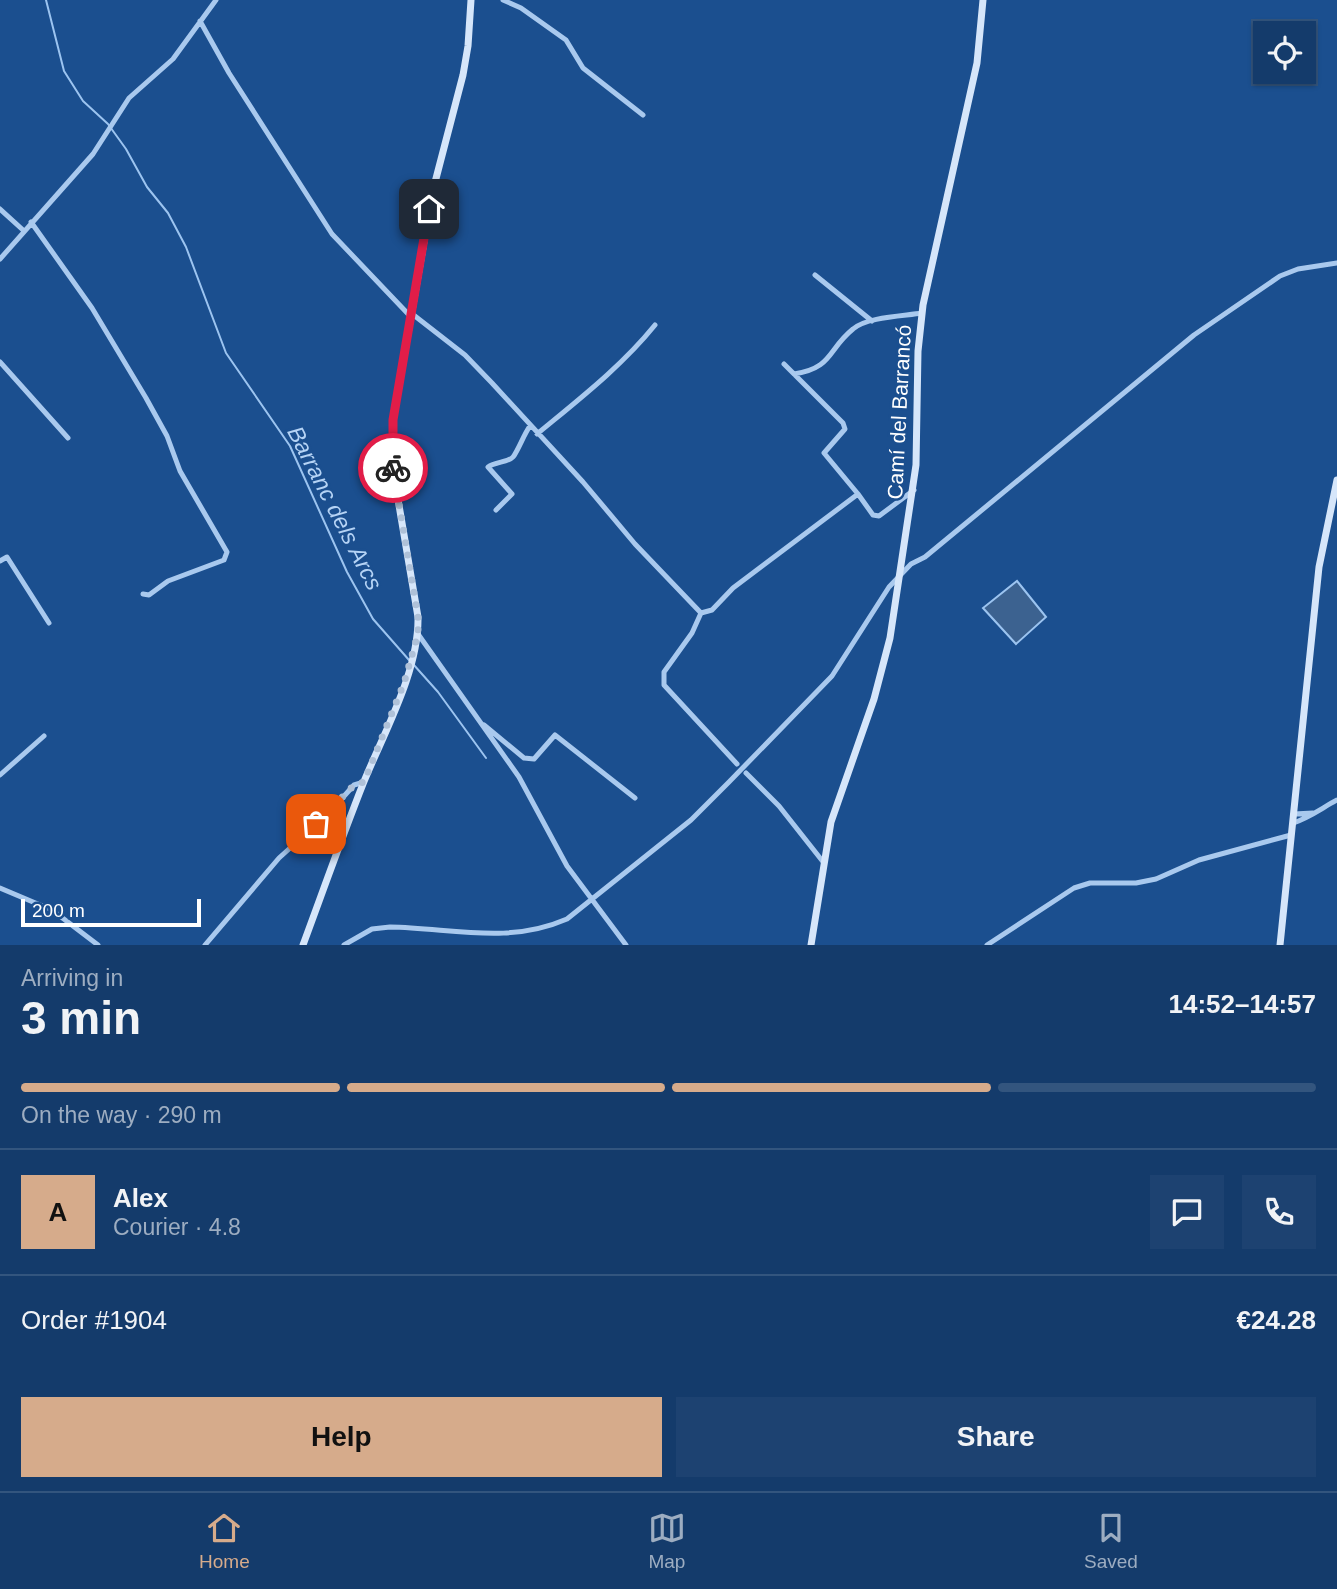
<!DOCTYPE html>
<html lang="en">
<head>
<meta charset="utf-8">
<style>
	body { margin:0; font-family:Arial,sans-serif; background:#1d4271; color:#f1f3f6; height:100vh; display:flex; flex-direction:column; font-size:26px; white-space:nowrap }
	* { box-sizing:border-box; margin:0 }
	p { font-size:23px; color:#9dadc1 }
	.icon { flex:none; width:38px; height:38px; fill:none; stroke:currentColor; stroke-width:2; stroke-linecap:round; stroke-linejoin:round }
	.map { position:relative; height:945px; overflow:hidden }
	.side { display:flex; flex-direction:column; background:#143b6b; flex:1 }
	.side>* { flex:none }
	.tools { position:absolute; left:1253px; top:21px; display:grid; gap:14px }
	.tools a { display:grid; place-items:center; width:63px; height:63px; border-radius:0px; background:#143b6b; box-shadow:0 2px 5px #0004,0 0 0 2px #33557e; font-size:35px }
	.scale { position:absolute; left:21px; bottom:18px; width:180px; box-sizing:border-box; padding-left:7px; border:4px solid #fff; border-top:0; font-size:19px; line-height:24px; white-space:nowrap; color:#fff; -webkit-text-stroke:5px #1b4f8f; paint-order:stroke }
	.pin { position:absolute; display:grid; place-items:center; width:60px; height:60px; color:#fff; margin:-30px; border-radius:14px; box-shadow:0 4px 10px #0006 }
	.courier { position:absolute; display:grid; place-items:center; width:70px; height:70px; margin:-35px; border:5px solid #e11d48; border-radius:50%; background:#fff; color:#222; box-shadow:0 2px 9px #0007 }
	.headline em { font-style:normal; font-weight:700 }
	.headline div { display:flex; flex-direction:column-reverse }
	.headline { display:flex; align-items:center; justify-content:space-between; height:119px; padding:0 21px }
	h1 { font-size:46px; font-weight:700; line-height:52px }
	.bar { display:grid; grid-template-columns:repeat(4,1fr); gap:10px 7px; align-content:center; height:84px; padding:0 21px }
	.bar i { height:9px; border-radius:5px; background:#33557e }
	.bar .selected { background:#d6ab8b }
	.bar p { grid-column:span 4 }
	.line { display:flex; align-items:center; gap:18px; padding:0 21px; border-top:2px solid #33557e }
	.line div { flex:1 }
	.round { display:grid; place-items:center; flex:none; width:74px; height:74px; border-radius:0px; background:#1d4271 }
	.action { display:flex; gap:14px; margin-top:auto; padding:14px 21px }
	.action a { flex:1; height:80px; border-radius:0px; background:#d6ab8b; color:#111; font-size:28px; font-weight:700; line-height:80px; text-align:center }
	.action a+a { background:#1d4271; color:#f1f3f6 }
	.dock { display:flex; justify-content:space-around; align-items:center; height:98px; border-top:2px solid #33557e; background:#143b6b; font-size:19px; color:#9dadc1 }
	.dock a { display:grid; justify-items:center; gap:4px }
	.dock .selected { color:#d6ab8b }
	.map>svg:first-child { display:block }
	.water { fill:#3c6290; stroke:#9cc4f0; stroke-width:2 }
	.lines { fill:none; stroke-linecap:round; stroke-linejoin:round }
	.stream { stroke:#9cc4f0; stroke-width:2 }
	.street { stroke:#a9c9ee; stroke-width:5 }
	.secondary { stroke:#d6e6fa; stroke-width:7 }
	.done { stroke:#afc1d8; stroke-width:7; stroke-dasharray:0 12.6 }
	.route { stroke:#e11d48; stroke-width:9 }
	.labels { text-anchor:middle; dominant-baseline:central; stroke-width:5; stroke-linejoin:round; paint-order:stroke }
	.street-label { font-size:21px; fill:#fff; stroke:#1b4f8f }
	.water-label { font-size:23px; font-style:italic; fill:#b5d3f5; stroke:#1b4f8f }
</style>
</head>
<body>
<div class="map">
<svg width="1337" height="945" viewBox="0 0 1337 945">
	<rect width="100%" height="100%" fill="#1b4f8f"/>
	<path class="water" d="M1017 581 1046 617 1016 644 983 608Z"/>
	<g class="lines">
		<path class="stream" d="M46 0 64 71 83 101 108 124 126 149 147 187 168 213 186 247 226 353 290 446 347 572 373 619 409 660
			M413 664 438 692 486 758"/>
		<path class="street" d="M503 0 521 8 566 40 583 68 643 115
			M200 21 229 73 332 234 411 317
			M0 209 23 230
			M31 222 92 308 146 398 167 436 180 471 227 552 224 560 168 581 149 595 143 594
			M0 259 93 154 129 98 173 59 216 0
			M815 275 872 321
			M411 313 465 355 492 383 583 482 635 544 701 613
			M0 362 68 438
			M794 374C833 368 827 350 853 329 866 317 904 316 922 313
			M537 434C578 400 621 367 655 325
			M858 494 873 515 879 516 914 490
			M496 510 512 494 488 467C495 462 509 462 513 457 518 451 524 434 530 426
			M0 561 7 557 49 623
			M701 613 712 610 733 588 858 494 824 453 845 429 843 423 784 364
			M701 613 692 633 664 672V685L737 764
			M418 634 519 777 567 866 626 945
			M484 725 524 758 534 759 555 735 635 798
			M746 773 779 806 824 863
			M0 775 44 736
			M1294 814 1313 813
			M1293 823C1309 818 1322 808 1337 800
			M0 888 52 910 98 945
			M205 945 279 858 329 813 354 785 364 782
			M344 945 372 929 390 927C452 928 507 945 567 919L691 820 729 782 832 676 889 587 911 564 925 557 1194 335 1280 276 1298 269 1337 263
			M987 945 1074 888 1090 883H1136L1156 879 1199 860 1291 835"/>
		<path class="secondary" d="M303 945C323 891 342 837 363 784 383 734 419 672 418 617L393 470V420L433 190 463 75 468 46 471 0
			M811 945 831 822 874 699 890 638 916 465 918 351 923 305 977 63 983 0
			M1280 945 1319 567 1337 480"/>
	</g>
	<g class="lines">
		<path class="done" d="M316 824 354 785 364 782 404 683 418 634V617L393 468"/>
		<path class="route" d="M393 468V420L429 209"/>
	</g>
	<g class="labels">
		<g class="street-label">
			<text transform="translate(899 412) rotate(-87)">Camí del Barrancó</text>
		</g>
		<g class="water-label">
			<text transform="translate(335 508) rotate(63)">Barranc dels Arcs</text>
		</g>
	</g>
</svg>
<div class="tools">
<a><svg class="icon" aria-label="locate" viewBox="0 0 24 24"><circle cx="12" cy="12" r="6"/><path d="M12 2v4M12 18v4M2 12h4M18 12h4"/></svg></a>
</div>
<div class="scale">200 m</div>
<div class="pin" style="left:316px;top:824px;background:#ea580c"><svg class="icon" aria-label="bag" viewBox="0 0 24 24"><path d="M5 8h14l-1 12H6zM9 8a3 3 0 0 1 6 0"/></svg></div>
<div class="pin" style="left:429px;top:209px;background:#1f2937"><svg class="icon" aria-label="home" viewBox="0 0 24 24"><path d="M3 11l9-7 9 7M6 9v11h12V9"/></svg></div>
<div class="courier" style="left:393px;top:468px"><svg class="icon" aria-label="bike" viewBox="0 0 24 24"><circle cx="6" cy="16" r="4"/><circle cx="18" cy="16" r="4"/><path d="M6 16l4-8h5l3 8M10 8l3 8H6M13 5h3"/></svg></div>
</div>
<section class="side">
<div class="headline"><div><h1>3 min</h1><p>Arriving in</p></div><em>14:52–14:57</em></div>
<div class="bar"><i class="selected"></i><i class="selected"></i><i class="selected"></i><i></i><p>On the way · 290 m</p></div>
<div class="line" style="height:126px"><b class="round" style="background:#d6ab8b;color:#111">A</b><div><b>Alex</b><p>Courier · 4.8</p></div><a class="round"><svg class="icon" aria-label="chat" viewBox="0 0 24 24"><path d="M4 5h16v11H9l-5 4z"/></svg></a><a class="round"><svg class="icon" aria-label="phone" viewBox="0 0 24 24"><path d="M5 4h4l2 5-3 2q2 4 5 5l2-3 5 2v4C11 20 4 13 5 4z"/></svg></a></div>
<div class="line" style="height:91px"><div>Order #1904</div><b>€24.28</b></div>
<div class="action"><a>Help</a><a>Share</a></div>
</section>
<nav class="dock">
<a class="selected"><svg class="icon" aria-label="home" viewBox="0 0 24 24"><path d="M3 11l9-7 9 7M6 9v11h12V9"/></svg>Home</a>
<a><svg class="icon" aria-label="map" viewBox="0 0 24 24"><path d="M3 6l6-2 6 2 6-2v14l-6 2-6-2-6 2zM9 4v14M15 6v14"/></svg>Map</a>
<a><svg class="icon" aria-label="saved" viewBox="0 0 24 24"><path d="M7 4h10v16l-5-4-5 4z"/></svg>Saved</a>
</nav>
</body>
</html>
